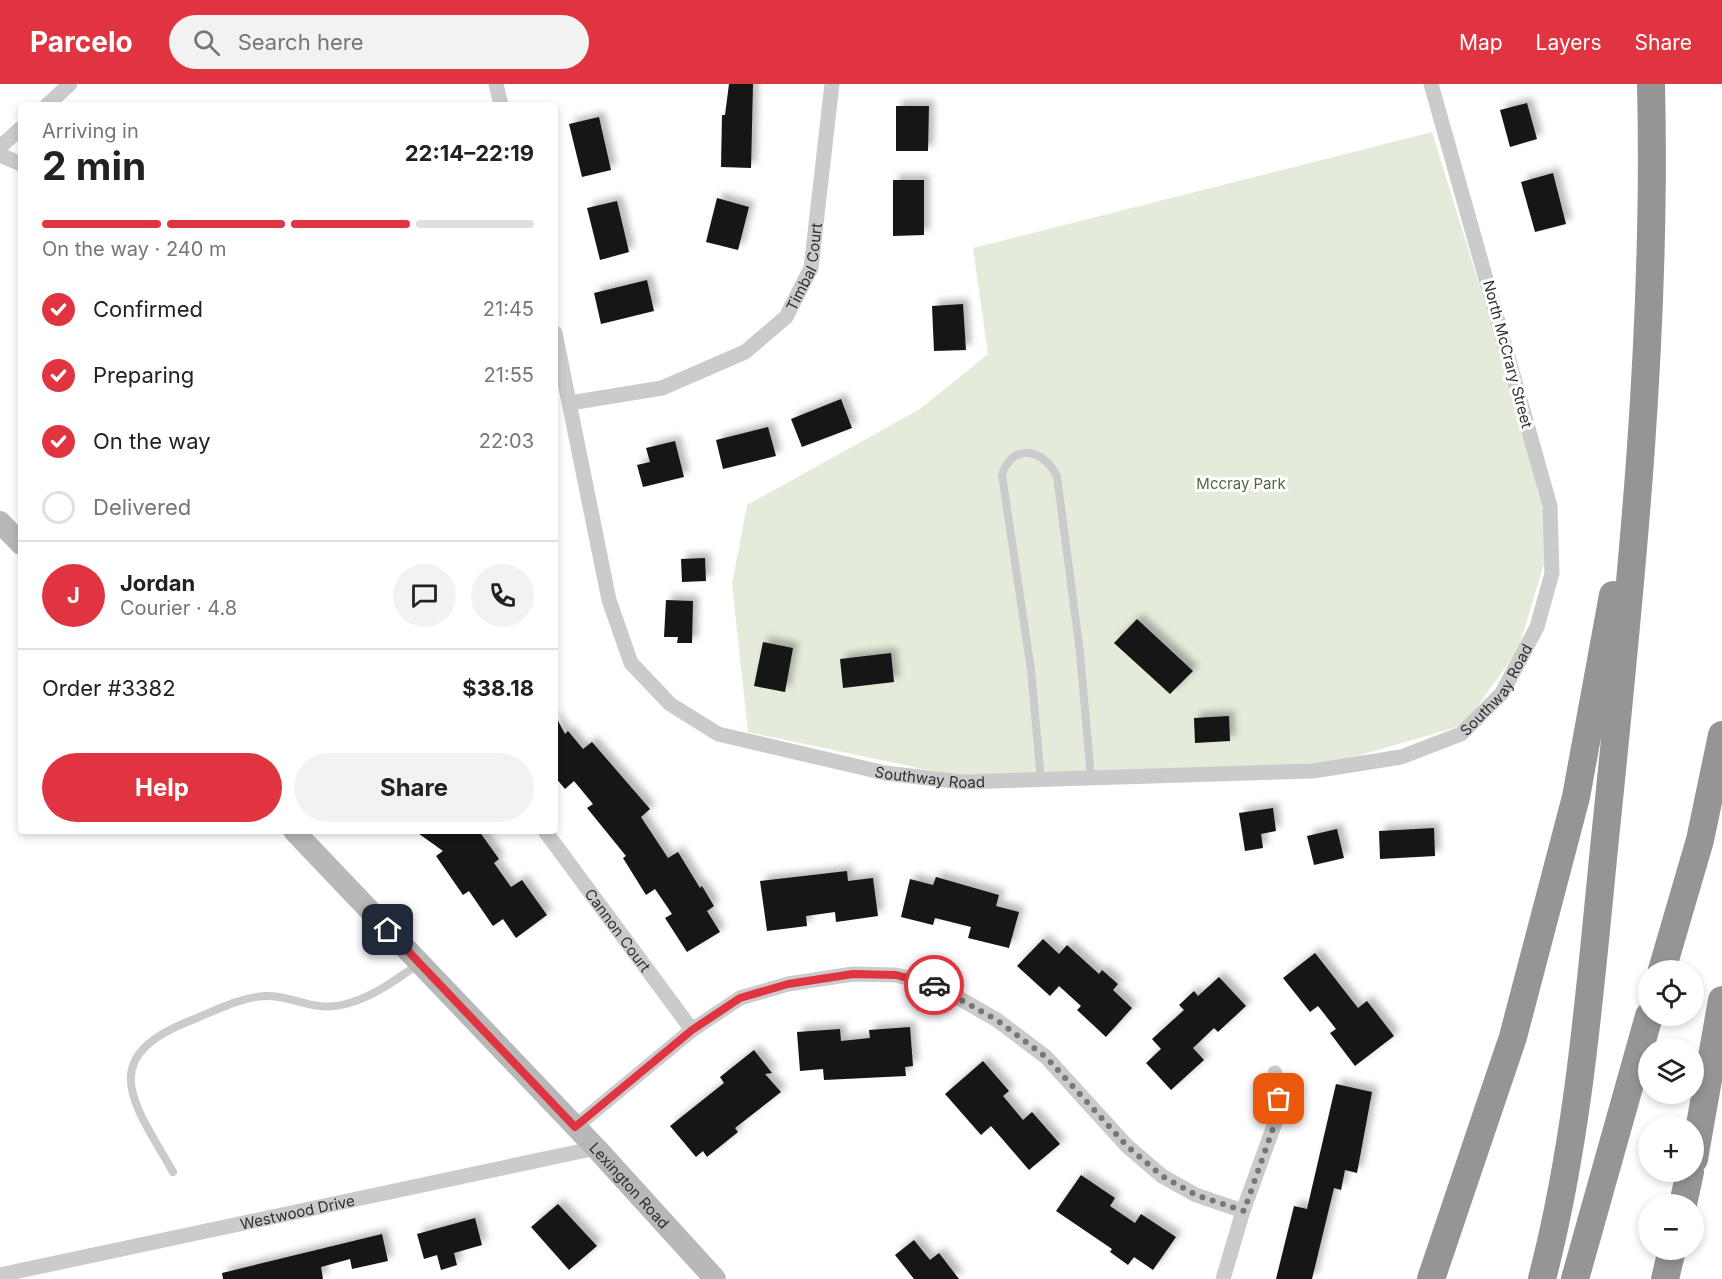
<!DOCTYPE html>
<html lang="en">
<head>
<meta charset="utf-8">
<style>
	body { margin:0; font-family:Inter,sans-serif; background:#f2f2f2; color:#222; height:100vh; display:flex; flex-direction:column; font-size:22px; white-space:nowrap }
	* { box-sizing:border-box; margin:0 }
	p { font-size:20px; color:#767676 }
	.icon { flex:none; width:33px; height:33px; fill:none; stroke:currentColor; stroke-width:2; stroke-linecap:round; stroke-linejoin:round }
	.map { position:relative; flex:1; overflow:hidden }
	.details { position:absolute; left:18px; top:18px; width:540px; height:732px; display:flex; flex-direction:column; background:#fff; border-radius:6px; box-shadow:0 3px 9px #0003 }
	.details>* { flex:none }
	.controls { position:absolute; left:1638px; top:876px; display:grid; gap:12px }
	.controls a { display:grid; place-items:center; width:66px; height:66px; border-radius:50%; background:#fff; box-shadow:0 3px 9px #0003; font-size:30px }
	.pin { position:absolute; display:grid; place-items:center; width:51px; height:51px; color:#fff; margin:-26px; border-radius:12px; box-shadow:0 3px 9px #0006 }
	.courier { position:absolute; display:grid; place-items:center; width:60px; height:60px; margin:-30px; border:4px solid #e03440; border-radius:50%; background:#fff; color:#222; box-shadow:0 2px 8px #0007 }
	.headline em { font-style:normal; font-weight:700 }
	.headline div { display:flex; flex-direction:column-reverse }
	.headline { display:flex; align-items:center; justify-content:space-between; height:102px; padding:0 24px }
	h1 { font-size:39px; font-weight:700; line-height:45px }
	.bar { display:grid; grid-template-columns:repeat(4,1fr); gap:9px 6px; align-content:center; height:72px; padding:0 24px }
	.bar i { height:8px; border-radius:4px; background:#e0e0e0 }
	.bar .selected { background:#e03440 }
	.bar p { grid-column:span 4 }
	.line { display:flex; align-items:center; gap:15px; padding:0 24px; border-top:2px solid #e0e0e0 }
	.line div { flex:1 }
	.round { display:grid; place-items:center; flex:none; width:63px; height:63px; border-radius:32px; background:#f2f2f2 }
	ol { padding:0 24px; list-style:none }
	li { display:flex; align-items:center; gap:18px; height:66px }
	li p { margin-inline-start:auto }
	li .icon { padding:6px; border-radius:50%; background:#e03440; color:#fff; stroke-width:4 }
	li:last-child { color:#767676 }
	li i { width:33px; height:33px; border:3px solid #e0e0e0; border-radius:50% }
	.action { display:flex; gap:12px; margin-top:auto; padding:12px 24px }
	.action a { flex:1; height:69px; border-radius:36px; background:#e03440; color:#fff; font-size:24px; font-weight:700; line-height:69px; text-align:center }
	.action a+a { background:#f2f2f2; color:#222 }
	header { display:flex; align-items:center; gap:36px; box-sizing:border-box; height:84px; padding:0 30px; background:#e03440; color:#fff }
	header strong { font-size:28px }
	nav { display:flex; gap:33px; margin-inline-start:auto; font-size:21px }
	.search { width:420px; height:54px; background:#f2f2f2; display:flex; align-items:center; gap:15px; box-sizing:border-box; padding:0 21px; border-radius:33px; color:#767676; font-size:22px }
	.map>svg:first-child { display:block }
	.green { fill:#e4ebdb }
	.building { fill:#151515; filter:url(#shadow) }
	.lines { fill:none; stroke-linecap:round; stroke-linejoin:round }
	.lane { stroke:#cbcbcb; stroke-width:8 }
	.street { stroke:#cbcbcb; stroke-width:15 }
	.secondary { stroke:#b8b8b8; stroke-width:22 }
	.highway { stroke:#959595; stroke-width:28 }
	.done { stroke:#777; stroke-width:6; stroke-dasharray:0 10.8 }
	.route { stroke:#e03440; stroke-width:8 }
	.labels { text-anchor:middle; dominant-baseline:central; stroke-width:6; stroke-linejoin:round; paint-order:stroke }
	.street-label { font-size:15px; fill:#2e2e2e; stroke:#fff }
	.park-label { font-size:15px; fill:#51683c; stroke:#fff }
</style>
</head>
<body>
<header>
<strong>Parcelo</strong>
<div class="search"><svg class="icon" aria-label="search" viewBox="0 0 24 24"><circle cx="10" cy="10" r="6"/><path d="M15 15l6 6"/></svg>Search here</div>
<nav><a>Map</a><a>Layers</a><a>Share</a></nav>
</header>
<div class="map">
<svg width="1722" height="1195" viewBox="0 0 1722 1195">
	<defs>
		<filter id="shadow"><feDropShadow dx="5.5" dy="-5.5" stdDeviation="3" flood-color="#0004"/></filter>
	</defs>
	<rect width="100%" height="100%" fill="#fff"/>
	<path class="green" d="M1432 48 1510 300 1551 457 1518 566 1464 641 1326 681 966 694 748 648 732 500 747 421 920 325 988 270 973 164Z"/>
	<path class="building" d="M729 0H753L751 84 721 83 722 31H725Z
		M1527 19 1537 55 1510 63 1500 26Z
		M896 22H929L928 67H896Z
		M599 33 611 86 582 93 569 40Z
		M1553 89 1566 140 1535 148 1521 98Z
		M893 96H924V151L893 152Z
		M717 114 749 123 738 166 706 158Z
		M617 117 629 168 600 176 587 124Z
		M647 196 654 227 601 240 594 209Z
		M963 220 966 266 934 267 932 222Z
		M841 315 852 344 802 363 791 335Z
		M768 343 776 372 723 385 716 356Z
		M675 357 684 393 643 403 637 381 650 378 646 364Z
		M705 474 706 497 682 498 681 475Z
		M666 516 693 517 692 559H677L678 553H664Z
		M1137 535 1193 587 1170 610 1114 559Z
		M763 558 793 564 785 608 754 602Z
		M891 569 894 598 843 604 840 575Z
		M555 631 565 650 568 647 583 665 592 658 650 725 641 733 668 774 678 768 700 804 702 802 714 822 707 827 720 848 687 868 665 834 672 830 655 805 646 811 623 774 626 772 587 724 593 720 574 697 565 705 555 693Z
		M1229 632 1230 657 1195 659 1194 634Z
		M1273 724 1276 747 1261 750 1263 764 1245 767 1239 729Z
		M1434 744 1435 772 1380 775 1379 747Z
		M1337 745 1344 774 1314 781 1307 752Z
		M415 747H479L499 775 494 779 511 803 522 796 547 831 516 854 503 835 493 842 469 807 463 811 436 772 443 767Z
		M847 787 848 797 873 794 878 832 836 838 835 828 806 832 807 842 767 847 760 797Z
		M936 793 999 811 996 822 1019 828 1009 864 968 854 971 843 935 834 933 841 901 833 910 795 933 801Z
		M1043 855 1059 870 1067 861 1099 890 1102 886 1118 900 1113 906 1132 924 1106 953 1077 926 1081 922 1059 902 1050 912 1017 882Z
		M1315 869 1358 924 1367 917 1394 952 1355 982 1330 949 1336 945 1318 922 1310 928 1283 894Z
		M1219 893 1246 922 1218 948 1214 944 1193 964 1204 976 1171 1006 1146 979 1161 965 1152 955 1184 926 1179 921 1194 907 1198 912Z
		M910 943 913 982 905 983 906 992 824 996 823 985 800 987 797 948 840 945 841 957 870 954 869 946Z
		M754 966 772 989 765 990 781 1008 735 1044 738 1048 707 1073 703 1067 696 1073 670 1042 724 999 720 993Z
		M983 977 1009 1007 1003 1012 1023 1036 1032 1028 1060 1060 1029 1086 991 1042 981 1051 945 1010Z
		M1336 1000 1372 1008 1357 1089 1345 1086 1341 1106 1334 1104 1312 1195H1276L1294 1122 1307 1125Z
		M1081 1091 1115 1114 1110 1122 1135 1139 1141 1130 1176 1153 1153 1186 1134 1173 1128 1181 1110 1168 1112 1165 1056 1127Z
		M558 1120 597 1162 569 1186 531 1143Z
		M475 1134 482 1161 454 1169 457 1181 441 1186 437 1171 424 1175 417 1150Z
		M382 1150 388 1177 352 1185 350 1175 321 1183 323 1195H223L222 1189Z
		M914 1156 930 1176 939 1169 959 1195H914L895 1171Z"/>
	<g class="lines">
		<path class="lane" d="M1041 696 1031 586 1002 391C1012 358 1044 365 1057 392L1080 569 1091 694
			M173 1088C134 1019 94 974 192 936 214 927 241 913 265 912 294 911 314 929 346 920 373 913 394 897 417 881"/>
		<g class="street">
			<path d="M496 0 501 21"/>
			<path d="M47 21 70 0"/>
			<path d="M0 63 21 44"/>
			<path d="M0 71 21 80"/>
			<path id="s1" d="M555 249 609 516 631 579 670 620 718 650 885 689 962 698 1313 687 1401 673 1461 650 1502 609 1537 543 1552 489 1550 422 1431 0"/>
			<path id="s2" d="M570 319 662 304 745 268 786 233 811 184 832 0"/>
			<path id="s3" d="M545 747 692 946"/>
			<path d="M575 1043 692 946 740 914 788 900 853 890 896 891 938 902 997 936 1046 973 1127 1062 1162 1092 1196 1111 1243 1127"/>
			<path id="s4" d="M0 1191 596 1064"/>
			<path d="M1223 1195 1243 1127 1276 1036 1279 1015 1275 989"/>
		</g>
		<g class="secondary">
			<path d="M0 438 21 460"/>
			<path id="s5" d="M294 747 596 1064 715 1195"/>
		</g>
		<path class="highway" d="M1662 886 1700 756 1722 651
			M1694 1075 1722 916
			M1683 1120 1690 1088
			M1431 1195 1513 953 1576 713 1613 511
			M1542 1195C1581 1045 1591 889 1607 735 1632 491 1657 245 1651 0
			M1575 1195 1649 932
			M1665 1195 1672 1166"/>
	</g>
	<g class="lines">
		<path class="done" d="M934 901 997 936 1046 973 1127 1062 1162 1092 1196 1111 1244 1127 1276 1036 1279 1015"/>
		<path class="route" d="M388 846 575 1043 692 946 740 914 788 900 853 890 896 891 934 901"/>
	</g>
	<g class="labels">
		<g class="street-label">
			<text stroke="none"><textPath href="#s2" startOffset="292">Timbal Court</textPath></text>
			<text transform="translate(1508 270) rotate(75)">North McCrary Street</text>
			<text stroke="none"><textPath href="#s1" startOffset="1263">Southway Road</textPath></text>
			<text stroke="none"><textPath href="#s1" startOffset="669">Southway Road</textPath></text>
			<text stroke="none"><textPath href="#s3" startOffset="123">Cannon Court</textPath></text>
			<text stroke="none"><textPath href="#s5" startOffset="488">Lexington Road</textPath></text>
			<text stroke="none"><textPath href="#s4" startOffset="304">Westwood Drive</textPath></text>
		</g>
		<g class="park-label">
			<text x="1241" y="399">Mccray Park</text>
		</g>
	</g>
</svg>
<div class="controls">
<a><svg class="icon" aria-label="locate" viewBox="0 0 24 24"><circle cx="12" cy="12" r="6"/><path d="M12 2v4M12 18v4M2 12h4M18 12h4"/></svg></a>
<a><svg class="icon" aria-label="layers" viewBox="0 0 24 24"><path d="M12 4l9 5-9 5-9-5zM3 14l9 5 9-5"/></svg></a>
<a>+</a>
<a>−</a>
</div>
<div class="pin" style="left:1279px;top:1015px;background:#ea580c"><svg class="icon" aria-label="bag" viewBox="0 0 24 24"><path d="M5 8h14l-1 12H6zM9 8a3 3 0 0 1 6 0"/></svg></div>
<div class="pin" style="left:388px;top:846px;background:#1f2937"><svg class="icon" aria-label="home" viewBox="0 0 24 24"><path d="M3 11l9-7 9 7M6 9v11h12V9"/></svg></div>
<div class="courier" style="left:934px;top:901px"><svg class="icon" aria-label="car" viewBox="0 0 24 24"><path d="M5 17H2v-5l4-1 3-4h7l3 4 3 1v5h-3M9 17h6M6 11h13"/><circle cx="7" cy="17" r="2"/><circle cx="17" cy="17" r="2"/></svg></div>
<section class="details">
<div class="headline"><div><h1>2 min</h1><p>Arriving in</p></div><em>22:14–22:19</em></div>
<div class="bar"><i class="selected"></i><i class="selected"></i><i class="selected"></i><i></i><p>On the way · 240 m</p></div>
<ol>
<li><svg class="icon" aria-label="check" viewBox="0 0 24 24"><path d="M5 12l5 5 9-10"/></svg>Confirmed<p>21:45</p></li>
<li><svg class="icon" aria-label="check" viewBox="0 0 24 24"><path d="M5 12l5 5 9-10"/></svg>Preparing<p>21:55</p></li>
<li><svg class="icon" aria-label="check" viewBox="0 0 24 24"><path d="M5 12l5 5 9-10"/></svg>On the way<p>22:03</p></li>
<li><i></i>Delivered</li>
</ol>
<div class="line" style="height:108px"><b class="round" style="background:#e03440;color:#fff">J</b><div><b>Jordan</b><p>Courier · 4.8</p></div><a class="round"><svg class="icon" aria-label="chat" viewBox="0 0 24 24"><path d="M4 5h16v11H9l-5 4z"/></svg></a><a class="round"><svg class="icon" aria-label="phone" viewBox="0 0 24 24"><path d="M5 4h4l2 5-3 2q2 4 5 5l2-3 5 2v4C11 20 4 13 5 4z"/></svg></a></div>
<div class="line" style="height:78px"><div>Order #3382</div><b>$38.18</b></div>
<div class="action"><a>Help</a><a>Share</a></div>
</section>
</div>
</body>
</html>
